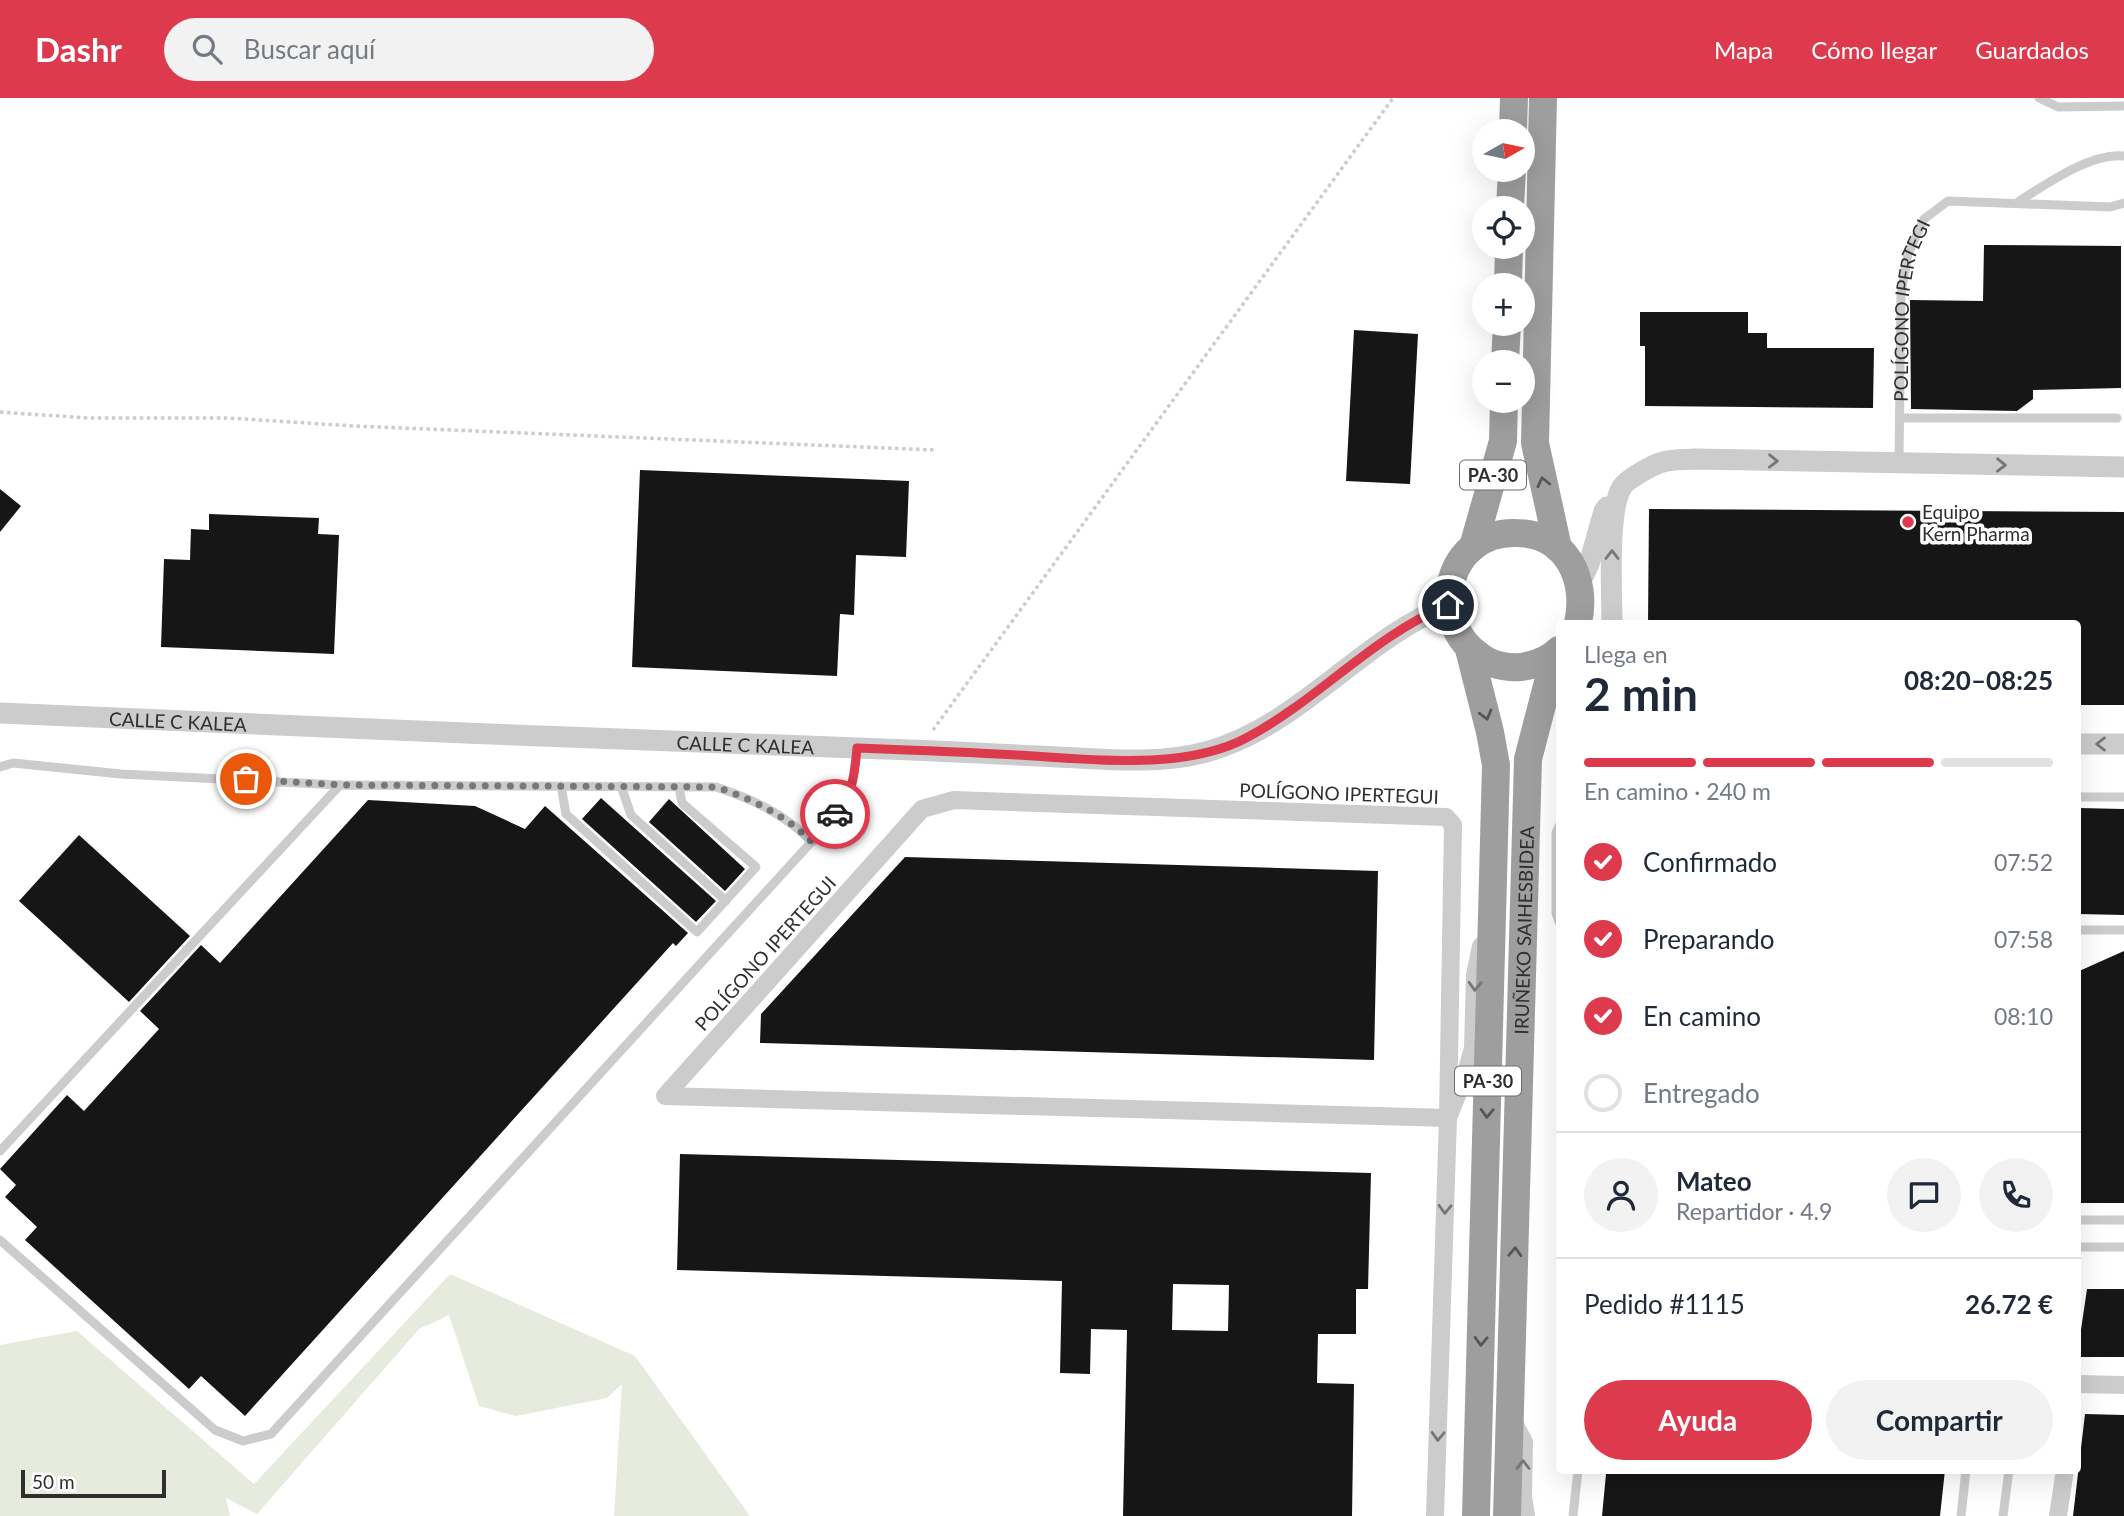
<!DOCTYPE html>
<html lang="es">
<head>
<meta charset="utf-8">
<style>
	body { margin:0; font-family:Lato,sans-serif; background:#f2f2f3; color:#1f2937; height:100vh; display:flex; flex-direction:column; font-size:26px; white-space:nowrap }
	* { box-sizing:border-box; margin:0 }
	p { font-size:23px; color:#747a83 }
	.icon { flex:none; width:38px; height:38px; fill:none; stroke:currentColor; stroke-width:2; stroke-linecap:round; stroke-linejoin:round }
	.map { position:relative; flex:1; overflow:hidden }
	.panel { position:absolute; left:1556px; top:522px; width:525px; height:854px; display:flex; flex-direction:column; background:#fff; border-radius:7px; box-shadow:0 7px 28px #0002 }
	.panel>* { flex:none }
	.needle { width:46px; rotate:81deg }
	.fabs { position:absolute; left:1472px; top:21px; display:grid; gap:14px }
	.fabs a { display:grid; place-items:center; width:63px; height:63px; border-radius:50%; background:#fff; box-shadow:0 7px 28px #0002; font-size:35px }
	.scale { position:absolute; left:21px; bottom:18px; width:145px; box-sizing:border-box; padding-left:7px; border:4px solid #2f2f2f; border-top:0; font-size:19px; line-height:24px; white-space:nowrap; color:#2f2f2f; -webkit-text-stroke:5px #fff; paint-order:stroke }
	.pin { position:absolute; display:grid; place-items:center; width:60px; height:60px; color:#fff; margin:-30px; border:4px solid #fff; border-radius:50%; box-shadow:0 2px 7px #0007 }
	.courier { position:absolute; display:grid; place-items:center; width:70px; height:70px; margin:-35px; border:5px solid #dd3a4e; border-radius:50%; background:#fff; color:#222; box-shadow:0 2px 9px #0007 }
	.overview em { font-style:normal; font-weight:700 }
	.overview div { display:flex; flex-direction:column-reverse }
	.overview { display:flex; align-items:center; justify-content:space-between; height:119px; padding:0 28px }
	h1 { font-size:46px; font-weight:700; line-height:52px }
	.bar { display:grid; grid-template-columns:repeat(4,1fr); gap:10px 7px; align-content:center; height:84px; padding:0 28px }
	.bar i { height:9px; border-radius:5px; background:#e0e1e3 }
	.bar .active { background:#dd3a4e }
	.bar p { grid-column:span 4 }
	.line { display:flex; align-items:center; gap:18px; padding:0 28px; border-top:2px solid #e0e1e3 }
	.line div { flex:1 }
	.round { display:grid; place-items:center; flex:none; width:74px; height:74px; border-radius:37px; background:#f2f2f3 }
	ol { padding:0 28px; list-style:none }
	li { display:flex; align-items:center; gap:21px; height:77px }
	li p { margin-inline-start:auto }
	li .icon { padding:7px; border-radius:50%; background:#dd3a4e; color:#fff; stroke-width:4 }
	li:last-child { color:#747a83 }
	li i { width:38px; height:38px; border:4px solid #e0e1e3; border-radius:50% }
	.action { display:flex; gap:14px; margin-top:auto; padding:14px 28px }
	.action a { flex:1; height:80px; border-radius:42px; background:#dd3a4e; color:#fff; font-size:28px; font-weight:700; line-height:80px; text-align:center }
	.action a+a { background:#f2f2f3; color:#1f2937 }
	header { display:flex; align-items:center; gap:42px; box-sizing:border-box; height:98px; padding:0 35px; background:#dd3a4e; color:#fff }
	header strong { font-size:33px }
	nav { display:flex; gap:38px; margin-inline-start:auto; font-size:24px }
	.search { width:490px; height:63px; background:#f2f2f3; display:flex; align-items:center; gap:18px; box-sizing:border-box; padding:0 24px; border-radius:38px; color:#747a83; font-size:26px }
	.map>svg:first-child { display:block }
	.green { fill:#e6ebdd }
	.building { fill:#161616; fill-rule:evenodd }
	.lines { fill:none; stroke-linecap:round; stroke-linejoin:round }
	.path { stroke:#ccc; stroke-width:3.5; stroke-dasharray:3.5 3.5; stroke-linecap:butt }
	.service { stroke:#ccc; stroke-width:9 }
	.minor { stroke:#ccc; stroke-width:18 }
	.tertiary { stroke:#ccc; stroke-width:21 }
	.trunk { stroke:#9e9e9e; stroke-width:28 }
	.oneway { stroke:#767676 }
	.oneway2 { stroke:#565656 }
	.done { stroke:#787878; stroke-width:7; stroke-dasharray:0 12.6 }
	.route { stroke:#dd3a4e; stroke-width:9 }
	.poi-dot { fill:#dd3a4e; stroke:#fff; stroke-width:2.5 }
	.labels { text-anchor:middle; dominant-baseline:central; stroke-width:7; stroke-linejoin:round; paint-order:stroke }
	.shield { fill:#fff; stroke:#6d6d6d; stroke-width:2 }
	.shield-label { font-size:18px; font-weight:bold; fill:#2f2f2f }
	.street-label { font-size:19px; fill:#2f2f2f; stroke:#fff }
	.poi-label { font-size:19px; fill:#2f2f2f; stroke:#fff; text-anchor:start }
</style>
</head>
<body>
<header>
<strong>Dashr</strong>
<div class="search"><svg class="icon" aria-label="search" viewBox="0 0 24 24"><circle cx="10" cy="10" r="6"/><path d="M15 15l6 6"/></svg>Buscar aquí</div>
<nav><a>Mapa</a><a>Cómo llegar</a><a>Guardados</a></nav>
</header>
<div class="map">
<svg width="2124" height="1418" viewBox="0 0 2124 1418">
	<rect width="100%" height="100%" fill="#fff"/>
	<path class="green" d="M450 1176 635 1258 750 1418H614L622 1286 607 1300 516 1318 479 1308 449 1217 419 1231 257 1416 226 1400 230 1418H0V1247L77 1233 254 1386Z"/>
	<path class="building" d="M1984 147 2121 148V290L2033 292V301L2017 313 1911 311 1910 202 1983 203Z
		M1640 214H1748V235H1767V250H1874L1873 310 1645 308V248H1640Z
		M1354 232 1418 236 1410 386 1346 383Z
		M640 372 909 383 906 459 856 457 854 517 840 516 837 578 632 569Z
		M0 391 21 408 0 434Z
		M1649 411 2124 414V607H2077V525H1648Z
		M209 416 319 420 318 436 339 437 334 556 161 549 164 461 190 462 191 431 209 432Z
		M601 700 716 803 696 824 582 721Z
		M669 701 745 771 725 793 649 724Z
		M368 702 475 708 525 731 545 708 688 835 676 848 673 845 245 1318 201 1278 189 1291 25 1142 37 1129 5 1099 16 1087 0 1071 67 997 84 1013 159 931 140 913 201 847 220 865Z
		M2079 710 2124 711V817L2078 816Z
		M79 737 190 838 129 904 19 803Z
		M905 759 1378 773 1374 962 760 945 761 916Z
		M2124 853V1105H2077V874Z
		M680 1056 1371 1075 1368 1191H1356V1236H1318L1317 1285 1354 1286 1352 1418H1123L1127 1232 1091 1231 1090 1276 1060 1275 1062 1183 677 1172ZM1173 1186 1229 1187 1228 1233 1172 1232Z
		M2087 1191H2124V1259H2077Z
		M2085 1316 2124 1317V1418H2073Z
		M1622 1372H1945L1940 1418H1602L1606 1376Z"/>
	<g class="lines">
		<path class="path" d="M0 314 87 320H228L354 328 935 352
			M933 632 1393 0"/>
		<g class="service">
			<path d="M2039 0 2058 9 2124 8"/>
			<path d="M2018 104C2046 86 2090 55 2124 58"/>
			<path d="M1900 320H2117"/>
			<path id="s1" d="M1899 363 1901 196 1908 156 1924 121 1948 103 2110 109 2124 105"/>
			<path d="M0 669 13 665 121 676 340 687"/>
			<path d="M561 688 566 716 697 834 756 769 682 705 679 689"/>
			<path d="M621 688 631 717 726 803"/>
			<path d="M2077 701 2080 699H2124"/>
			<path d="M1559 728 1556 735V815L1559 824"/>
			<path d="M2077 832H2124"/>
			<path d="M0 1053 340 687 716 689C752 701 785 716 812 744"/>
			<path d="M2077 1122H2124"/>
			<path d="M0 1142 215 1332 243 1343 271 1336 826 728C851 695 853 692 857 650"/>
			<path d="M2077 1149H2124"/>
			<path d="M1573 1418 1578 1372"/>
			<path d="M1961 1418 1966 1372"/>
			<path d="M2003 1418 2009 1372"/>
		</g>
		<path class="minor" d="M954 702 1446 719 1453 727 1448 1020 665 998 922 711Z
			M2077 1286 2124 1287
			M1513 1323 1524 1344 1523 1399 1526 1418
			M1435 1418 1448 1020 1466 975 1473 950 1475 877 1481 848
			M2058 1418 2065 1372"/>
		<g class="tertiary">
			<path d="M1580 485 1589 466 1604 413 1607 409"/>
			<path d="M1612 525C1612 495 1607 413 1622 389 1627 381 1654 366 1663 364 1674 361 1685 362 1696 361L2124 369"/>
			<path id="s2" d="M0 615C295 628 589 641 884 651 942 653 999 656 1057 659 1106 661 1158 667 1206 654 1300 628 1359 543 1448 507"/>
			<path d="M2077 646H2124"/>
		</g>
		<g class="trunk">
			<path d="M1543 0 1535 345 1558 450"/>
			<path d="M1513 33 1514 0"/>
			<path d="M1510 110 1512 72"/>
			<path d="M1508 187 1509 149"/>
			<path d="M1505 264 1507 226"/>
			<path d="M1473 449 1503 343 1504 303"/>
			<path d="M1469 551 1490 634 1496 667 1476 1418"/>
			<path d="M1559 552C1549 562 1535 567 1521 569 1507 570 1492 567 1481 559 1425 522 1447 433 1516 435 1566 435 1588 481 1578 525"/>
			<path id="s3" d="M1507 1418 1528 661 1555 557"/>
		</g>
	</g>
	<defs><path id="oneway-chevron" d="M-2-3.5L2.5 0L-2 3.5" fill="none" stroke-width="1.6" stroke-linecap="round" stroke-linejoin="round" transform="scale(1.75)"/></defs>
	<g class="oneway">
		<use href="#oneway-chevron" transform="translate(1773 363) rotate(1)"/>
		<use href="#oneway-chevron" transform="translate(2001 367) rotate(1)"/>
		<use href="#oneway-chevron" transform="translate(1612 457) rotate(-90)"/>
		<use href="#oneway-chevron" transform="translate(2101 646) rotate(-180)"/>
		<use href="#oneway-chevron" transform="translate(1475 888) rotate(92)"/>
		<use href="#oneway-chevron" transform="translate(1445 1111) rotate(92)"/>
		<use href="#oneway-chevron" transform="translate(1438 1338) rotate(92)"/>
		<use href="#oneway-chevron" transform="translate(1523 1367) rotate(-90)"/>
	</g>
	<g class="oneway2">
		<use href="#oneway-chevron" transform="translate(1543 384) rotate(-103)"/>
		<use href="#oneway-chevron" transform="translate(1486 617) rotate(75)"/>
		<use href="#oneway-chevron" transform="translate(1487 1015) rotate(92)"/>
		<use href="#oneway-chevron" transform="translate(1515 1154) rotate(-88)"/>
		<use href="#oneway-chevron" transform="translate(1481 1243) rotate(92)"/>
	</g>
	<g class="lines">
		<path class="done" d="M246 681 340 687 716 689C752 701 785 717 812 744L835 716"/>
		<path class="route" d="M835 716C854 691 854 681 857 650 911 652 964 654 1017 657 1088 661 1184 674 1248 639 1319 601 1373 538 1448 507"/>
	</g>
	<circle class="poi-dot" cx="1908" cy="424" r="7"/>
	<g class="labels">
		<g class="shield">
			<rect x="1460" y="362.5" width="66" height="29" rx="5"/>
			<rect x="1455" y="968.5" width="66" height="29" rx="5"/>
		</g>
		<g class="shield-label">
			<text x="1493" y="377">PA-30</text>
			<text x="1488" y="983">PA-30</text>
		</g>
		<g class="street-label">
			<text stroke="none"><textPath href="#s1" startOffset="152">POLÍGONO IPERTEGI</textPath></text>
			<text stroke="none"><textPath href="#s2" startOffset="178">CALLE C KALEA</textPath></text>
			<text stroke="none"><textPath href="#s2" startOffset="746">CALLE C KALEA</textPath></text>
			<text transform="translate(1339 695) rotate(2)">POLÍGONO IPERTEGUI</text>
			<text stroke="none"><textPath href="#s3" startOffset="586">IRUÑEKO SAIHESBIDEA</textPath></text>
			<text transform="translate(765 855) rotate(-48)">POLÍGONO IPERTEGUI</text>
		</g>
		<g class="poi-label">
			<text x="1922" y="413">Equipo<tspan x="1922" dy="22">Kern Pharma</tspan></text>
		</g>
	</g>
</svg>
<div class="fabs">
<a><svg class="needle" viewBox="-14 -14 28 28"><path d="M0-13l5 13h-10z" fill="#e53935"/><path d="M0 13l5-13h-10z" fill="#747a83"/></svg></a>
<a><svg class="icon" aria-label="locate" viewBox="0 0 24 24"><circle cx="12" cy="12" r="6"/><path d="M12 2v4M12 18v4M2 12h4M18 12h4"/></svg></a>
<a>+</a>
<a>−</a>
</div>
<div class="scale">50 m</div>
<div class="pin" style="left:246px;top:681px;background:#ea580c"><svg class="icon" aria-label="bag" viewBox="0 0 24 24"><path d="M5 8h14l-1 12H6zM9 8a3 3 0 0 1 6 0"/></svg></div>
<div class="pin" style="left:1448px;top:507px;background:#1f2937"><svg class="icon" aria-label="home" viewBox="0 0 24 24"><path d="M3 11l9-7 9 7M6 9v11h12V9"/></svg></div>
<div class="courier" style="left:835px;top:716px"><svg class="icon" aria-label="car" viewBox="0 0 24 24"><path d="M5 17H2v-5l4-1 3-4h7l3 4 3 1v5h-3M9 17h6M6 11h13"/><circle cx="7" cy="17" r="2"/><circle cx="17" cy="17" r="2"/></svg></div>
<section class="panel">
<div class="overview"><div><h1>2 min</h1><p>Llega en</p></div><em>08:20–08:25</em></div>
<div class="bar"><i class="active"></i><i class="active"></i><i class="active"></i><i></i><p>En camino · 240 m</p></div>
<ol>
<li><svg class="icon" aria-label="check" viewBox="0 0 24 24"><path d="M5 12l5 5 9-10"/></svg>Confirmado<p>07:52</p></li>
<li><svg class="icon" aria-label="check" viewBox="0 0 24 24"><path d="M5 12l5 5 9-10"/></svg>Preparando<p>07:58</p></li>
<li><svg class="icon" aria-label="check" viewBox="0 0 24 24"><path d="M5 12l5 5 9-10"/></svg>En camino<p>08:10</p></li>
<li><i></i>Entregado</li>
</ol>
<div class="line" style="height:126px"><a class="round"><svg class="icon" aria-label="person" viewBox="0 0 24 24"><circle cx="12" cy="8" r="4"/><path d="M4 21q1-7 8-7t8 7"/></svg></a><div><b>Mateo</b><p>Repartidor · 4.9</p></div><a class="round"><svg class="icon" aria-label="chat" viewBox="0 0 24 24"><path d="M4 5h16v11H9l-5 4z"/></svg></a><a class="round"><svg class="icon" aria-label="phone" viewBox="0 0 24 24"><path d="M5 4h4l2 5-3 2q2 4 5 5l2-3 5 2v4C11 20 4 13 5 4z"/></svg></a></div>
<div class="line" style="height:91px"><div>Pedido #1115</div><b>26.72 €</b></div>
<div class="action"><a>Ayuda</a><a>Compartir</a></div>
</section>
</div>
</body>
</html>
